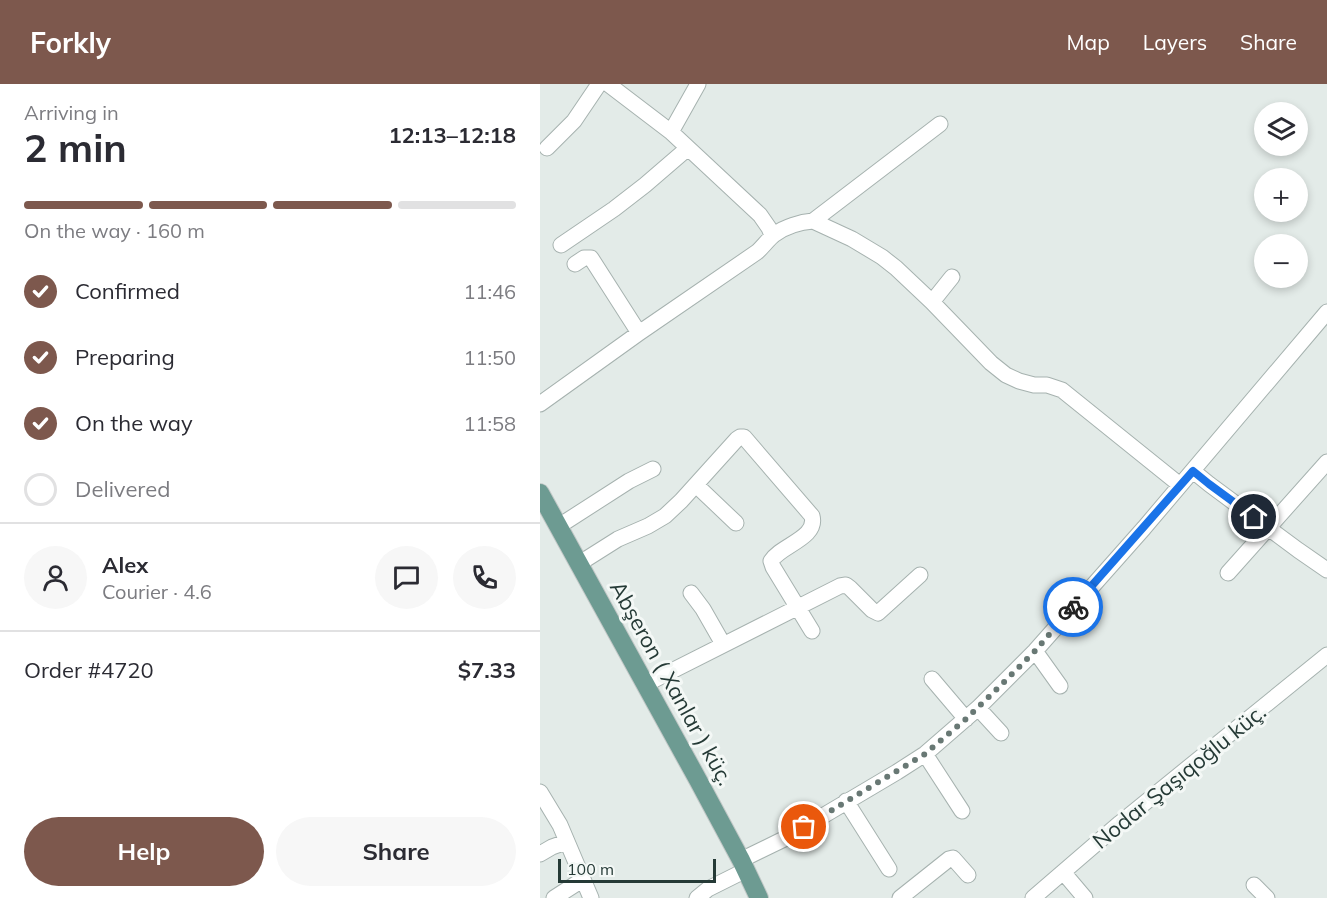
<!DOCTYPE html>
<html lang="en">
<head>
<meta charset="utf-8">
<style>
	body { margin:0; font-family:Mulish,sans-serif; background:#f7f7f7; color:#2b2b33; height:100vh; display:flex; flex-direction:column; font-size:22px; white-space:nowrap }
	* { box-sizing:border-box; margin:0 }
	p { font-size:20px; color:#7c7c81 }
	.icon { flex:none; width:33px; height:33px; fill:none; stroke:currentColor; stroke-width:2; stroke-linecap:round; stroke-linejoin:round }
	.map { position:relative; flex:1; overflow:hidden }
	.side { display:flex; flex-direction:column; background:#fff; width:540px }
	.side>* { flex:none }
	.buttons { position:absolute; left:714px; top:18px; display:grid; gap:12px }
	.buttons a { display:grid; place-items:center; width:54px; height:54px; border-radius:50%; background:#fff; box-shadow:0 3px 9px #0003; font-size:30px }
	.scale { position:absolute; left:18px; bottom:15px; width:158px; box-sizing:border-box; padding-left:6px; border:3px solid #253a36; border-top:0; font-size:16px; line-height:21px; white-space:nowrap; color:#253a36; -webkit-text-stroke:4px #f4f8f6; paint-order:stroke }
	.pin { position:absolute; display:grid; place-items:center; width:51px; height:51px; color:#fff; margin:-26px; border:3px solid #fff; border-radius:50%; box-shadow:0 2px 6px #0007 }
	.courier { position:absolute; display:grid; place-items:center; width:60px; height:60px; margin:-30px; border:4px solid #1a73e8; border-radius:50%; background:#fff; color:#222; box-shadow:0 2px 8px #0007 }
	.headline em { font-style:normal; font-weight:700 }
	.headline div { display:flex; flex-direction:column-reverse }
	.headline { display:flex; align-items:center; justify-content:space-between; height:102px; padding:0 24px }
	h1 { font-size:39px; font-weight:700; line-height:45px }
	.bar { display:grid; grid-template-columns:repeat(4,1fr); gap:9px 6px; align-content:center; height:72px; padding:0 24px }
	.bar i { height:8px; border-radius:4px; background:#e1e1e2 }
	.bar .current { background:#7d584d }
	.bar p { grid-column:span 4 }
	.line { display:flex; align-items:center; gap:15px; padding:0 24px; border-top:2px solid #e1e1e2 }
	.line div { flex:1 }
	.round { display:grid; place-items:center; flex:none; width:63px; height:63px; border-radius:32px; background:#f7f7f7 }
	ol { padding:0 24px; list-style:none }
	li { display:flex; align-items:center; gap:18px; height:66px }
	li p { margin-inline-start:auto }
	li .icon { padding:6px; border-radius:50%; background:#7d584d; color:#fff; stroke-width:4 }
	li:last-child { color:#7c7c81 }
	li i { width:33px; height:33px; border:3px solid #e1e1e2; border-radius:50% }
	.primary-button { display:flex; gap:12px; margin-top:auto; padding:12px 24px }
	.primary-button a { flex:1; height:69px; border-radius:36px; background:#7d584d; color:#fff; font-size:24px; font-weight:700; line-height:69px; text-align:center }
	.primary-button a+a { background:#f7f7f7; color:#2b2b33 }
	header { display:flex; align-items:center; gap:36px; box-sizing:border-box; height:84px; padding:0 30px; background:#7d584d; color:#fff }
	header strong { font-size:28px }
	nav { display:flex; gap:33px; margin-inline-start:auto; font-size:21px }
	main { display:flex; flex:1; min-height:0 }
	.map>svg:first-child { display:block }
	.lines { fill:none; stroke-linecap:round; stroke-linejoin:round }
	.minor-casing { stroke:#a6b2af; stroke-width:17 }
	.major-casing { stroke:#c2c8c7; stroke-width:20 }
	.minor { stroke:#fff; stroke-width:15 }
	.major { stroke:#6d9b92; stroke-width:18 }
	.done { stroke:#687874; stroke-width:6; stroke-dasharray:0 10.8 }
	.route { stroke:#1a73e8; stroke-width:8 }
	.labels { text-anchor:middle; dominant-baseline:central; stroke-width:6; stroke-linejoin:round; paint-order:stroke }
	.street-label { font-size:22px; fill:#253a36; stroke:#f4f8f6 }
</style>
</head>
<body>
<header>
<strong>Forkly</strong>
<nav><a>Map</a><a>Layers</a><a>Share</a></nav>
</header>
<main>
<section class="side">
<div class="headline"><div><h1>2 min</h1><p>Arriving in</p></div><em>12:13–12:18</em></div>
<div class="bar"><i class="current"></i><i class="current"></i><i class="current"></i><i></i><p>On the way · 160 m</p></div>
<ol>
<li><svg class="icon" aria-label="check" viewBox="0 0 24 24"><path d="M5 12l5 5 9-10"/></svg>Confirmed<p>11:46</p></li>
<li><svg class="icon" aria-label="check" viewBox="0 0 24 24"><path d="M5 12l5 5 9-10"/></svg>Preparing<p>11:50</p></li>
<li><svg class="icon" aria-label="check" viewBox="0 0 24 24"><path d="M5 12l5 5 9-10"/></svg>On the way<p>11:58</p></li>
<li><i></i>Delivered</li>
</ol>
<div class="line" style="height:108px"><a class="round"><svg class="icon" aria-label="person" viewBox="0 0 24 24"><circle cx="12" cy="8" r="4"/><path d="M4 21q1-7 8-7t8 7"/></svg></a><div><b>Alex</b><p>Courier · 4.6</p></div><a class="round"><svg class="icon" aria-label="chat" viewBox="0 0 24 24"><path d="M4 5h16v11H9l-5 4z"/></svg></a><a class="round"><svg class="icon" aria-label="phone" viewBox="0 0 24 24"><path d="M5 4h4l2 5-3 2q2 4 5 5l2-3 5 2v4C11 20 4 13 5 4z"/></svg></a></div>
<div class="line" style="height:78px"><div>Order #4720</div><b>$7.33</b></div>
<div class="primary-button"><a>Help</a><a>Share</a></div>
</section>
<div class="map">
<svg width="787" height="814" viewBox="0 0 787 814">
	<rect width="100%" height="100%" fill="#e3ebe8"/>
	<g class="lines">
		<defs>
			<path id="minor" d="M68 0 131 48 220 131 229 144 232 151
				M131 48 158 0
				M7 64 34 37 59 0
				M273 137 312 155 342 173 356 184 392 218 451 279 466 291 479 297 494 301H507L522 306 640 401
				M21 161 74 125 105 101 148 64
				M35 180 44 174H51L99 249
				M392 218 412 193
				M0 320 99 249 217 168C222 164 230 153 235 150 245 143 260 138 273 137L400 40
				M653 387 669 400 758 466 787 486
				M156 401 196 439
				M19 442 89 397 113 385
				M40 479 78 455 108 442 125 432 141 417 197 355 200 353H204L272 432C278 454 241 461 231 477L233 483 272 547
				M688 489 787 378
				M151 509 163 525 183 560
				M495 567 520 602
				M392 595 426 635
				M106 600 300 502 306 501 310 504 332 526 338 529 380 491
				M438 624 461 649
				M385 670 422 727
				M0 708 20 741 51 814
				M306 717 349 785
				M0 770 12 763 26 758
				M201 776 244 755 357 688 385 670 438 624 495 567 604 444 787 228
				M523 788 545 814
				M714 801 727 814
				M14 814 42 796
				M157 814 168 805 198 790
				M360 814 409 775 413 774 428 791
				M493 814 580 739 787 571"/>
			<path id="major" d="M0 409 158 696 201 776 219 814"/>
		</defs>
		<use href="#minor" class="minor-casing"/>
		<use href="#major" class="major-casing"/>
		<use href="#minor" class="minor"/>
		<use href="#major" class="major"/>
	</g>
	<g class="lines">
		<path class="done" d="M264 743 385 670 426 635 460 602 495 567 533 523"/>
		<path class="route" d="M533 523 653 387 669 400 714 433"/>
	</g>
	<g class="labels">
		<g class="street-label">
			<text transform="translate(132 599) rotate(61)">Abşeron ( Xanlar ) küç.</text>
			<text transform="translate(639 692) rotate(-39)">Nodar Şaşıqoğlu küç.</text>
		</g>
	</g>
</svg>
<div class="buttons">
<a><svg class="icon" aria-label="layers" viewBox="0 0 24 24"><path d="M12 4l9 5-9 5-9-5zM3 14l9 5 9-5"/></svg></a>
<a>+</a>
<a>−</a>
</div>
<div class="scale">100 m</div>
<div class="pin" style="left:264px;top:743px;background:#ea580c"><svg class="icon" aria-label="bag" viewBox="0 0 24 24"><path d="M5 8h14l-1 12H6zM9 8a3 3 0 0 1 6 0"/></svg></div>
<div class="pin" style="left:714px;top:433px;background:#1f2937"><svg class="icon" aria-label="home" viewBox="0 0 24 24"><path d="M3 11l9-7 9 7M6 9v11h12V9"/></svg></div>
<div class="courier" style="left:533px;top:523px"><svg class="icon" aria-label="bike" viewBox="0 0 24 24"><circle cx="6" cy="16" r="4"/><circle cx="18" cy="16" r="4"/><path d="M6 16l4-8h5l3 8M10 8l3 8H6M13 5h3"/></svg></div>
</div>
</main>
</body>
</html>
